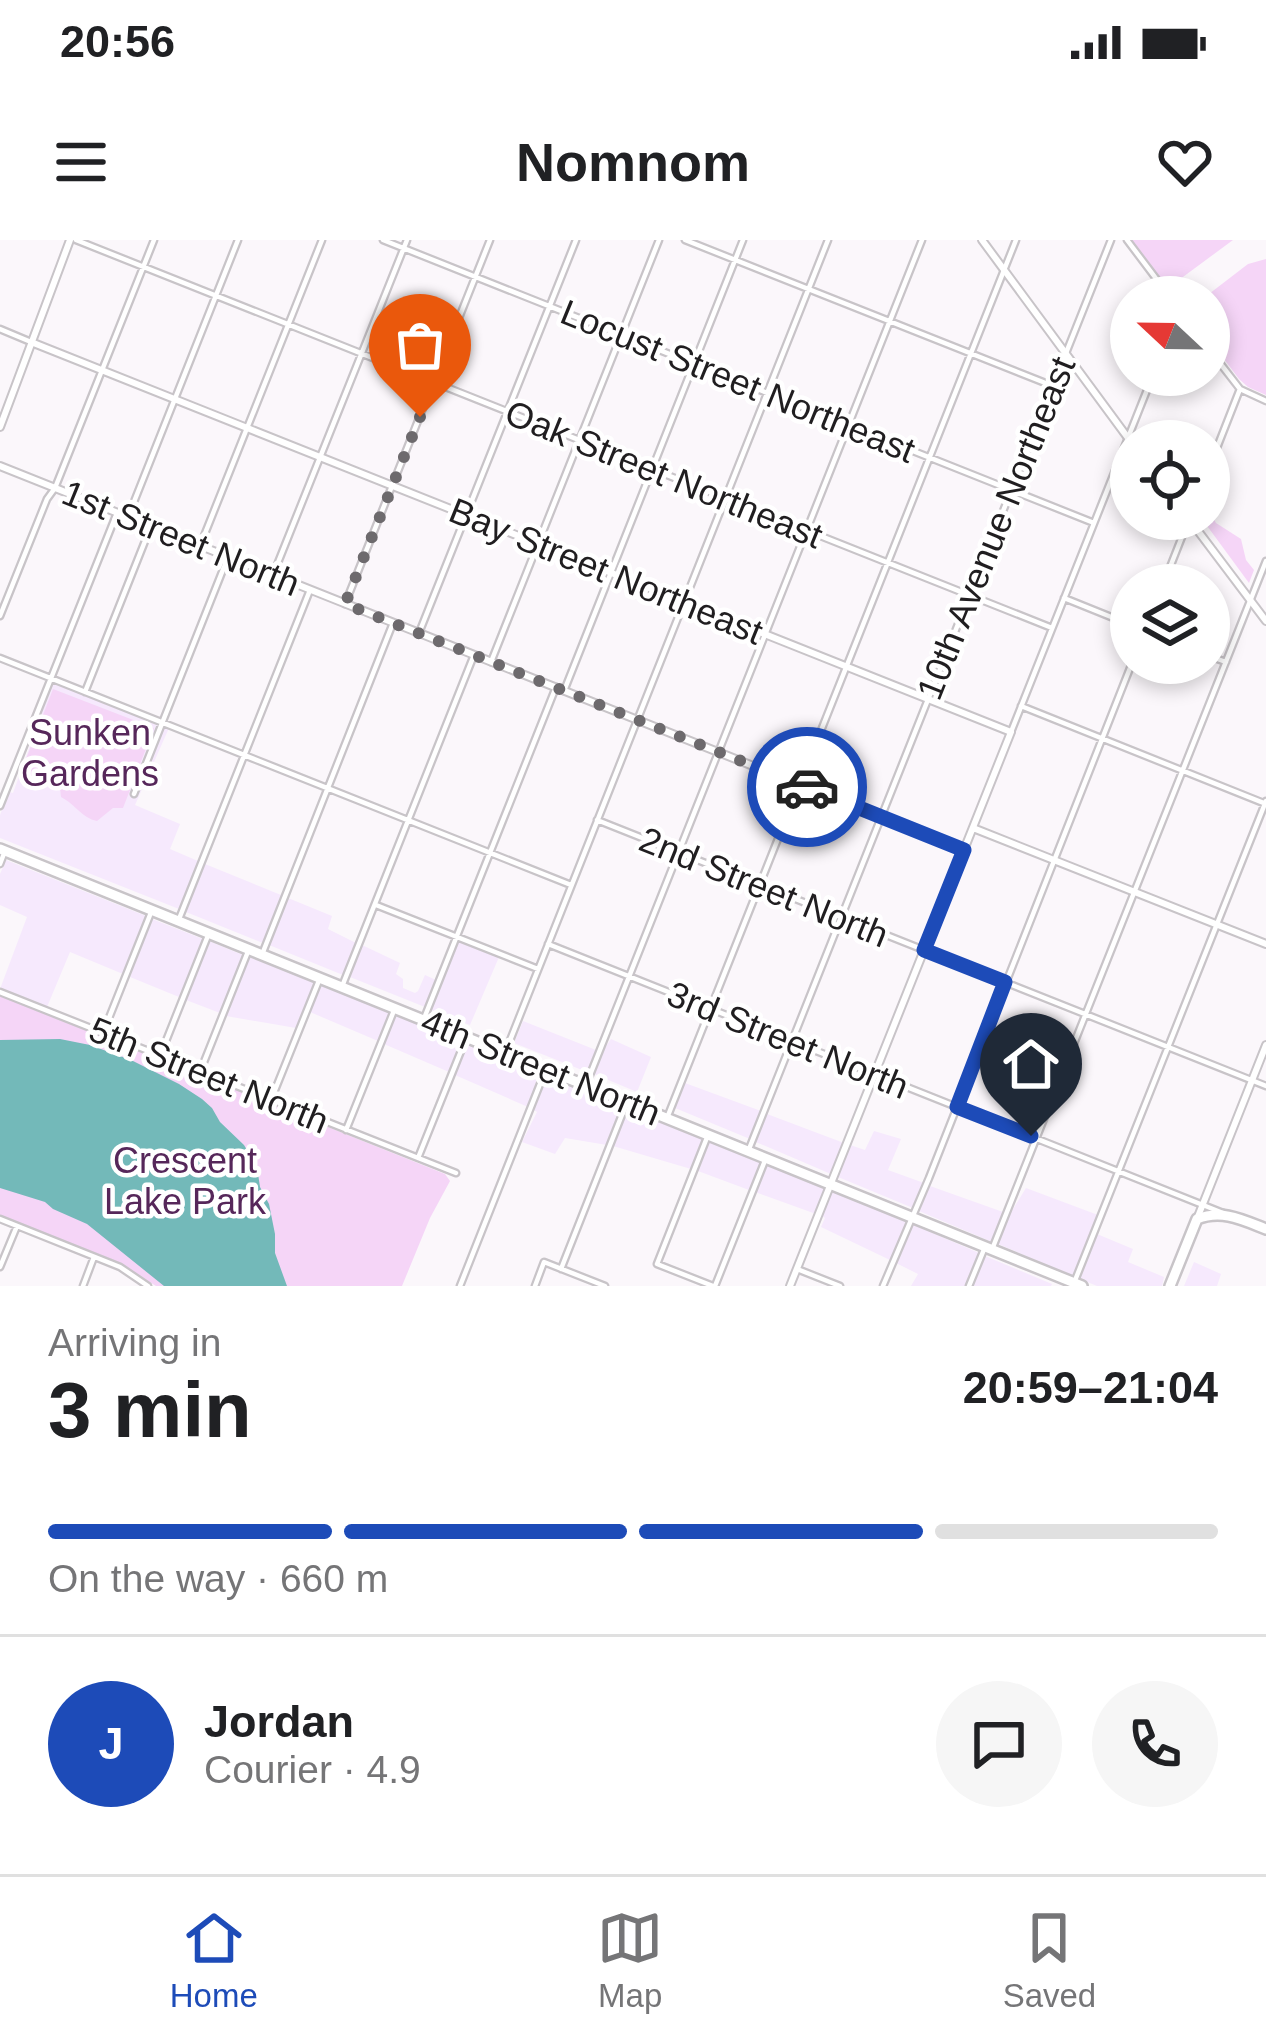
<!DOCTYPE html>
<html lang="en">
<head>
<meta charset="utf-8">
<style>
	body { margin:0; font-family:Arial,sans-serif; background:#f6f6f6; color:#202124; height:100vh; display:flex; flex-direction:column; font-size:45px; white-space:nowrap }
	* { box-sizing:border-box; margin:0 }
	p { font-size:39px; color:#757577 }
	.icon { flex:none; width:66px; height:66px; fill:none; stroke:currentColor; stroke-width:2; stroke-linecap:round; stroke-linejoin:round }
	.map { position:relative; height:1046px; overflow:hidden }
	.side { display:flex; flex-direction:column; background:#fff; flex:1 }
	.side>* { flex:none }
	.needle { width:78px; rotate:292deg }
	.fabs { position:absolute; left:1110px; top:36px; display:grid; gap:24px }
	.fabs a { display:grid; place-items:center; width:120px; height:120px; border-radius:50%; background:#fff; box-shadow:0 6px 18px #0003; font-size:60px }
	.pin { position:absolute; display:grid; place-items:center; width:102px; height:102px; color:#fff; margin:-123px -51px; border-radius:50% 50% 50% 0; rotate:-45deg; box-shadow:0 0 12px #0007 }
	.pin .icon { rotate:45deg }
	.courier { position:absolute; display:grid; place-items:center; width:120px; height:120px; margin:-60px; border:9px solid #1d4bb8; border-radius:50%; background:#fff; color:#222; box-shadow:0 3px 15px #0007 }
	.headline em { font-style:normal; font-weight:700 }
	.headline div { display:flex; flex-direction:column-reverse }
	.headline { display:flex; align-items:center; justify-content:space-between; height:204px; padding:0 48px }
	h1 { font-size:78px; font-weight:700; line-height:90px }
	.bar { display:grid; grid-template-columns:repeat(4,1fr); gap:18px 12px; align-content:center; height:144px; padding:0 48px }
	.bar i { height:15px; border-radius:9px; background:#e0e0e0 }
	.bar .active { background:#1d4bb8 }
	.bar p { grid-column:span 4 }
	.line { display:flex; align-items:center; gap:30px; padding:0 48px; border-top:3px solid #e0e0e0 }
	.line div { flex:1 }
	.round { display:grid; place-items:center; flex:none; width:126px; height:126px; border-radius:63px; background:#f6f6f6 }
	.status { display:flex; justify-content:space-between; align-items:center; height:84px; padding:0 60px; background:#fff; direction:ltr }
	.status svg { height:33px; fill:currentColor }
	header { display:flex; justify-content:space-between; align-items:center; height:156px; padding:0 48px; background:#fff; font-size:54px; font-weight:700 }
	.tab-bar { display:flex; justify-content:space-around; align-items:center; height:168px; border-top:3px solid #e0e0e0; background:#fff; font-size:33px; color:#757577 }
	.tab-bar a { display:grid; justify-items:center; gap:6px }
	.tab-bar .active { color:#1d4bb8 }
	.map>svg:first-child { display:block }
	.commercial { fill:#f6e9fd }
	.green { fill:#f5d5f7 }
	.water { fill:#73b9b9 }
	.lines { fill:none; stroke-linecap:round; stroke-linejoin:round }
	.street-casing { stroke:#c8c4c8; stroke-width:9 }
	.secondary-casing { stroke:#c8c4c8; stroke-width:10 }
	.primary-casing { stroke:#c8c4c8; stroke-width:14 }
	.street { stroke:#fff; stroke-width:4.5 }
	.secondary { stroke:#fff; stroke-width:6 }
	.primary { stroke:#fff; stroke-width:9 }
	.done { stroke:#6d6a6d; stroke-width:12; stroke-dasharray:0 21.6 }
	.route { stroke:#1d4bb8; stroke-width:15 }
	.labels { text-anchor:middle; dominant-baseline:central; stroke-width:9; stroke-linejoin:round; paint-order:stroke }
	.street-label { font-size:36px; fill:#201e20; stroke:#fff }
	.park-label { font-size:36px; fill:#56275a; stroke:#fff }
</style>
</head>
<body>
<div class="status"><b>20:56</b><svg viewBox="0 0 49 12"><path d="M0 12V9h3v3zM5 12V6h3v6zM10 12V3h3v9zM15 12V0h3v12zM26 1h20v11H26zM47 4h2v5h-2z"/></svg></div>
<header><svg class="icon" aria-label="menu" viewBox="0 0 24 24"><path d="M4 6h16M4 12h16M4 18h16"/></svg>Nomnom<svg class="icon" aria-label="heart" viewBox="0 0 24 24"><path d="M12 20l-8-8c-3-5 5-10 8-4 3-6 11-1 8 4z"/></svg></header>
<div class="map">
<svg width="1266" height="1046" viewBox="0 0 1266 1046">
	<rect width="100%" height="100%" fill="#fbf7fb"/>
	<path class="commercial" d="M53 442 158 484 130 555 135 558 164 487 169 488 135 565 180 584 170 609 198 621 179 669 0 598V575L9 552 13 553Z
		M6 620 146 676 123 734 70 712 47 767 0 749 27 677 0 665V634Z
		M205 624 281 655 263 703 186 672Z
		M288 658 332 676 328 689 356 703 343 735 269 705Z
		M152 679 203 699 179 757 130 737Z
		M209 701 243 715 220 773 186 760Z
		M458 701 499 717 470 785 431 770Z
		M362 705 400 723 396 734 403 739V748L415 753 418 751 425 735 436 740 425 767 350 737Z
		M249 717 314 742 296 788 226 776Z
		M320 745 390 772 378 801 310 772Z
		M396 774 462 800 449 832 384 804Z
		M523 781 596 810 587 832 514 803Z
		M611 799 651 817 637 852 594 834 602 812Z
		M468 802 542 831 528 867 455 835Z
		M548 833 623 863 607 905 565 898 555 914 522 902 537 872 534 870Z
		M685 843 761 871 750 899 675 868Z
		M629 866 704 897 691 929 613 906Z
		M767 874 844 903 831 934 756 902Z
		M874 891 901 899 888 930 924 943 913 968 838 937 850 905 865 910Z
		M710 899 761 921 749 950 698 931Z
		M767 923 826 948 816 974 755 952Z
		M930 946 1003 972 992 1002 919 971Z
		M1026 948 1098 975 1073 1036 998 1004 1010 974Z
		M832 951 906 982 890 1020 821 987 825 978 822 976Z
		M912 984 979 1013 965 1046H911L918 1034 896 1023Z
		M1097 994 1133 1009 1128 1022 1164 1037 1162 1046H1097L1080 1039Z
		M985 1016 1052 1044 1051 1046H973Z
		M1194 1022 1221 1034 1217 1046H1184Z"/>
	<path class="green" d="M1132 0H1233L1168 48Z
		M1266 19V155L1248 147 1239 139 1209 99V57H1205L1248 24Z
		M1209 271 1216 283 1241 299 1246 320 1254 330 1249 343 1202 279H1209Z
		M53 449 154 488 123 568H113L97 581C82 578 75 564 61 557L60 548 21 532Z
		M0 755 445 934 450 941 430 978 402 1046H156L118 1022 0 975Z"/>
	<path class="water" d="M60 799 90 805 131 820 179 844 202 859 212 868 220 882 244 905 257 927 260 947 269 964 275 994V1013L287 1046H164L87 984 53 969 45 962 0 948V800Z"/>
	<g class="lines">
		<defs>
			<path id="street" d="M76 0 1052 388
				M383 0 1094 283
				M685 0 1053 146
				M1127 0 1170 57
				M0 89 31 102
				M1209 109 1240 149 1266 161
				M1209 228 1240 149
				M128 277 238 0
				M200 306 322 0
				M273 335 407 0
				M1163 345 1189 279
				M1064 358 1131 385
				M345 364 490 0
				M0 376 47 259 55 248 154 0
				M419 393 576 0
				M1209 416 1226 422
				M0 418 571 645
				M491 422 659 0
				M564 451 743 0
				M85 452 151 286
				M1021 466 1266 564
				M1011 492 1153 135
				M134 554 228 317
				M0 566 117 273
				M597 580 1266 846
				M0 624 5 611
				M376 665 538 729
				M179 679 310 350
				M548 704 1223 973
				M263 712 393 383
				M343 744 474 415
				M0 752 456 933
				M425 776 556 447
				M103 793 152 670
				M505 813 828 0
				M160 816 209 693
				M200 832 249 709
				M586 845 922 0
				M271 860 320 738
				M667 878 1016 0
				M346 890 395 768
				M708 895 657 1024 713 1046
				M749 909 1111 0
				M418 918 465 801
				M0 979 120 1027 148 1046
				M993 1007 1266 321
				M0 1027 17 986
				M561 1029 627 862
				M797 1029 840 1046
				M1074 1043 1266 561
				M83 1046 94 1017
				M460 1046 546 829
				M535 1046 544 1022 605 1046
				M715 1046 766 918
				M883 1046 929 938 1132 423
				M969 1046 985 1007"/>
			<path id="secondary" d="M982 0 1131 202
				M31 102 1011 492 790 1046
				M0 187 70 0
				M0 226 964 610
				M1189 279 1266 381
				M973 588 1266 704
				M1197 979 1266 805"/>
			<path id="primary" d="M0 609 1082 1046
				M1170 1046 1197 979C1222 969 1243 980 1266 989"/>
		</defs>
		<use href="#street" class="street-casing"/>
		<use href="#secondary" class="secondary-casing"/>
		<use href="#primary" class="primary-casing"/>
		<use href="#street" class="street"/>
		<use href="#secondary" class="secondary"/>
		<use href="#primary" class="primary"/>
	</g>
	<g class="lines">
		<path class="done" d="M420 177 345 364 807 547"/>
		<path class="route" d="M807 547 964 610 924 710 1005 742 957 867 1031 896"/>
	</g>
	<g class="labels">
		<g class="street-label">
			<text transform="translate(738 141) rotate(22)">Locust Street Northeast</text>
			<text transform="translate(664 234) rotate(22)">Oak Street Northeast</text>
			<text transform="translate(996 288) rotate(-68)">10th Avenue Northeast</text>
			<text transform="translate(181 298) rotate(22)">1st Street North</text>
			<text transform="translate(606 331) rotate(22)">Bay Street Northeast</text>
			<text transform="translate(764 647) rotate(22)">2nd Street North</text>
			<text transform="translate(788 800) rotate(22)">3rd Street North</text>
			<text transform="translate(541 827) rotate(22)">4th Street North</text>
			<text transform="translate(209 835) rotate(22)">5th Street North</text>
		</g>
		<g class="park-label">
			<text x="90" y="492">Sunken<tspan x="90" dy="41">Gardens</tspan></text>
			<text x="185" y="920">Crescent<tspan x="185" dy="41">Lake Park</tspan></text>
		</g>
	</g>
</svg>
<div class="fabs">
<a><svg class="needle" viewBox="-14 -14 28 28"><path d="M0-13l5 13h-10z" fill="#e53935"/><path d="M0 13l5-13h-10z" fill="#757577"/></svg></a>
<a><svg class="icon" aria-label="locate" viewBox="0 0 24 24"><circle cx="12" cy="12" r="6"/><path d="M12 2v4M12 18v4M2 12h4M18 12h4"/></svg></a>
<a><svg class="icon" aria-label="layers" viewBox="0 0 24 24"><path d="M12 4l9 5-9 5-9-5zM3 14l9 5 9-5"/></svg></a>
</div>
<div class="pin" style="left:420px;top:177px;background:#ea580c"><svg class="icon" aria-label="bag" viewBox="0 0 24 24"><path d="M5 8h14l-1 12H6zM9 8a3 3 0 0 1 6 0"/></svg></div>
<div class="pin" style="left:1031px;top:896px;background:#1f2937"><svg class="icon" aria-label="home" viewBox="0 0 24 24"><path d="M3 11l9-7 9 7M6 9v11h12V9"/></svg></div>
<div class="courier" style="left:807px;top:547px"><svg class="icon" aria-label="car" viewBox="0 0 24 24"><path d="M5 17H2v-5l4-1 3-4h7l3 4 3 1v5h-3M9 17h6M6 11h13"/><circle cx="7" cy="17" r="2"/><circle cx="17" cy="17" r="2"/></svg></div>
</div>
<section class="side">
<div class="headline"><div><h1>3 min</h1><p>Arriving in</p></div><em>20:59–21:04</em></div>
<div class="bar"><i class="active"></i><i class="active"></i><i class="active"></i><i></i><p>On the way · 660 m</p></div>
<div class="line" style="height:216px"><b class="round" style="background:#1d4bb8;color:#fff">J</b><div><b>Jordan</b><p>Courier · 4.9</p></div><a class="round"><svg class="icon" aria-label="chat" viewBox="0 0 24 24"><path d="M4 5h16v11H9l-5 4z"/></svg></a><a class="round"><svg class="icon" aria-label="phone" viewBox="0 0 24 24"><path d="M5 4h4l2 5-3 2q2 4 5 5l2-3 5 2v4C11 20 4 13 5 4z"/></svg></a></div>
</section>
<nav class="tab-bar">
<a class="active"><svg class="icon" aria-label="home" viewBox="0 0 24 24"><path d="M3 11l9-7 9 7M6 9v11h12V9"/></svg>Home</a>
<a><svg class="icon" aria-label="map" viewBox="0 0 24 24"><path d="M3 6l6-2 6 2 6-2v14l-6 2-6-2-6 2zM9 4v14M15 6v14"/></svg>Map</a>
<a><svg class="icon" aria-label="saved" viewBox="0 0 24 24"><path d="M7 4h10v16l-5-4-5 4z"/></svg>Saved</a>
</nav>
</body>
</html>
